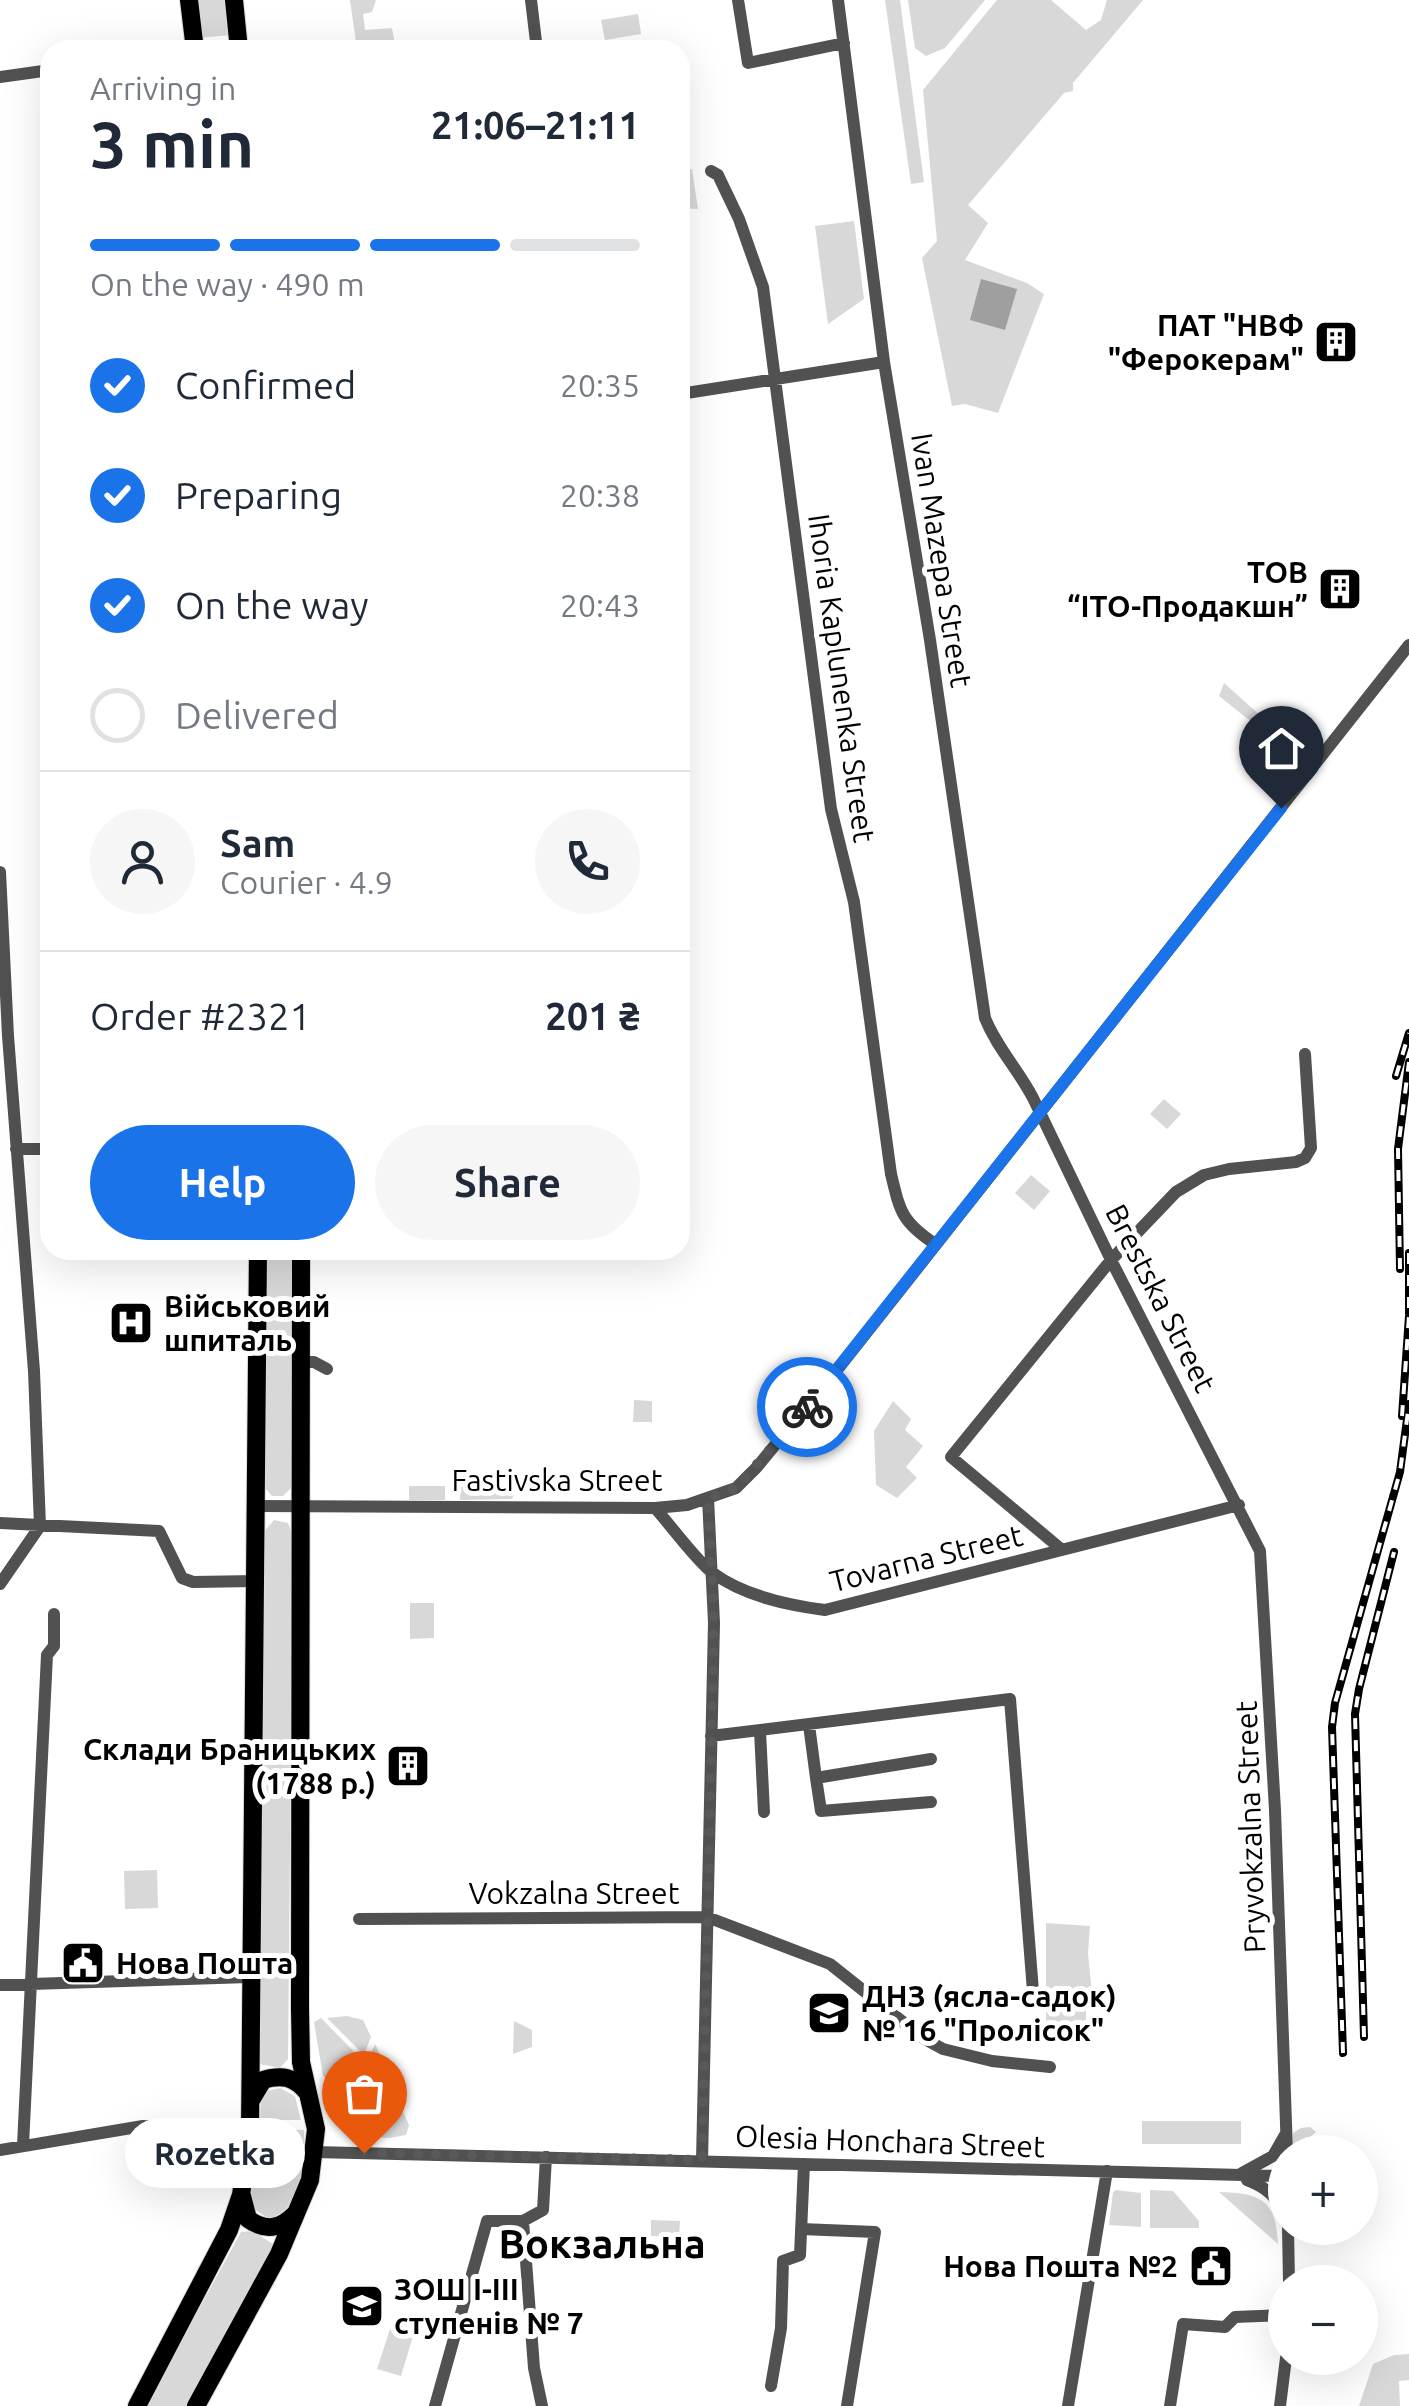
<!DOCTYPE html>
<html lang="en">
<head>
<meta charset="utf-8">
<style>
	body { margin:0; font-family:Ubuntu,sans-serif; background:#f6f6f7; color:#1f2937; height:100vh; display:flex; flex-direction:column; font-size:38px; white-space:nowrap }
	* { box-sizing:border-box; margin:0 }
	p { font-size:32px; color:#747a83 }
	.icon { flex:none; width:55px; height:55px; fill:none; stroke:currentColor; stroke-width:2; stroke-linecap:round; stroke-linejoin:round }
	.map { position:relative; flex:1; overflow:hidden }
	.panel { position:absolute; left:40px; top:40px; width:650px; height:1220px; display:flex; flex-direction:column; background:#fff; border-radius:30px; box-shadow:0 10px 40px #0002 }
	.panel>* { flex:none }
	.tools { position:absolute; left:1268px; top:2135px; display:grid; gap:20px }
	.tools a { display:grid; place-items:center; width:110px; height:110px; border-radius:50%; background:#fff; box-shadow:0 10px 40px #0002; font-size:50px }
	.pin { position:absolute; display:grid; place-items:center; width:85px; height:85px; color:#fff; margin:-102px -42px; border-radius:50% 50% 50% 0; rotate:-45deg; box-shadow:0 0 10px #0007 }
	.pin .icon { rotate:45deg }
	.courier { position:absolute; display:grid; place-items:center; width:100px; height:100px; margin:-50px; border:8px solid #1a73e8; border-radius:50%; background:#fff; color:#222; box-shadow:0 2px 12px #0007 }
	.bubble { position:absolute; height:70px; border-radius:35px; background:#fff; box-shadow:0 10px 40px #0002; font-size:32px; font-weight:700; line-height:70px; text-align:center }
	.headline em { font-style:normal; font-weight:700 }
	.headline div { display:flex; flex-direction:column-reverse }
	.headline { display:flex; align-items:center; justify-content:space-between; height:170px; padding:0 50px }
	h1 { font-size:65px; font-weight:700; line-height:75px }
	.bar { display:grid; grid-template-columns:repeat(4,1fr); gap:15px 10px; align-content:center; height:120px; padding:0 50px }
	.bar i { height:12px; border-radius:8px; background:#e0e1e3 }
	.bar .active { background:#1a73e8 }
	.bar p { grid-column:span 4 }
	.line { display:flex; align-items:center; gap:25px; padding:0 50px; border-top:2px solid #e0e1e3 }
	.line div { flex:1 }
	.round { display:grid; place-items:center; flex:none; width:105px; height:105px; border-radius:52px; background:#f6f6f7 }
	ol { padding:0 50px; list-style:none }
	li { display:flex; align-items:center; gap:30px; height:110px }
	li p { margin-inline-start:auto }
	li .icon { padding:10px; border-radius:50%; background:#1a73e8; color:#fff; stroke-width:4 }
	li:last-child { color:#747a83 }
	li i { width:55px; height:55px; border:5px solid #e0e1e3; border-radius:50% }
	.action { display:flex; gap:20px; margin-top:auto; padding:20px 50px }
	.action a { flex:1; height:115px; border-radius:60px; background:#1a73e8; color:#fff; font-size:40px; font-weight:700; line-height:115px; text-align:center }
	.action a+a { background:#f6f6f7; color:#1f2937 }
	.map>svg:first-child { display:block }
	.green { fill:#d8d8d8 }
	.water { fill:#9f9f9f }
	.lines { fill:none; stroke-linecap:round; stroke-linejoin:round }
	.major-casing { stroke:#dbdbdb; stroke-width:20 }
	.minor { stroke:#515151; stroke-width:12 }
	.major { stroke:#000; stroke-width:18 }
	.rail-casing { stroke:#000; stroke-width:8 }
	.rail { stroke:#fff; stroke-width:4; stroke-dasharray:11; stroke-linecap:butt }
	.done { stroke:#595959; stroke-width:10; stroke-dasharray:0 18 }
	.route { stroke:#1a73e8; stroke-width:12 }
	.labels { text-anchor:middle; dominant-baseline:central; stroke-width:10; stroke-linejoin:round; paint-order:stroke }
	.poi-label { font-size:30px; font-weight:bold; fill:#000; stroke:#fff; text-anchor:end }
	.street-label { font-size:30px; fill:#000; stroke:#fff }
	.district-label { font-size:40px; font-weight:bold; fill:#000; stroke:#fff }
</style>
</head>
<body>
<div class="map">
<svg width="1409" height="2406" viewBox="0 0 1409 2406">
	<rect width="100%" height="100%" fill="#fff"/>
	<path class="green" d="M194 0H228L232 35 198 38Z
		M350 0H376L372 12 363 14 365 30 392 28 396 50H357Z
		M885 0H900L924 182 911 184Z
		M908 0H985L945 48 926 56 915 48Z
		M997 0H1051L1086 30 1101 20 1107 0H1143L1073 83V91L1064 93 968 205 988 223 965 260 1027 283 1044 294 998 413 965 404 952 406 922 258 937 241 923 90Z
		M638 14 641 34 605 40 601 20Z
		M692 169 698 209 680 208V171Z
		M854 221 864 299 828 324 815 226Z
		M1224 683 1305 755 1298 764 1283 747 1219 696Z
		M1164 1099 1181 1114 1167 1129 1150 1114Z
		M1031 1175 1050 1191 1034 1210 1015 1193Z
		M265 1250H295L293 1486 283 1496H272L264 1487Z
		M634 1400 652 1401V1422H633Z
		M893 1401 911 1419 905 1430 923 1446 906 1467 917 1478 897 1498 876 1485 874 1431Z
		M409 1486H445V1500H409Z
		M512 1486 516 1491 512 1499 460 1500V1487Z
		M274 1520 288 1523 293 1537 288 2059 280 2068 259 2064 263 1533Z
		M410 1603H434V1638L410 1639Z
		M157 1870 158 1908 125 1909 124 1871Z
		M1046 1923 1090 1926 1088 1953 1092 1994 1086 1995V2023H1046Z
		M347 2016 363 2020 371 2037 364 2055 327 2018Z
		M321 2018 369 2067 332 2082 323 2076 314 2022Z
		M514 2021 532 2030V2047L513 2054Z
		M375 2044 404 2106 386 2090 368 2060Z
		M372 2071 383 2092 359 2103 354 2095 367 2088 362 2076Z
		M280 2088 295 2096 301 2120H260L261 2099 266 2091Z
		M385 2096 403 2112 409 2125 406 2135 389 2138 357 2136 360 2108Z
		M346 2104 357 2107 353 2135 345 2133 335 2122 336 2109Z
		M1142 2121H1241V2144H1142Z
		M1310 2127 1316 2132 1306 2141 1307 2152H1293V2133L1301 2128Z
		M261 2128 304 2130C305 2159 303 2212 268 2218L253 2208 251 2197Z
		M1116 2190 1141 2193V2227L1109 2225 1113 2192Z
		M1150 2190 1173 2191 1199 2221V2228H1150Z
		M1219 2192C1261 2193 1276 2200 1278 2244Z
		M651 2220 680 2221 679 2237 651 2236Z
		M253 2231 276 2246 190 2406H146L241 2232Z
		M390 2329 413 2336 401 2376 377 2369Z
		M1409 2354V2380L1399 2381 1400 2406H1359L1373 2364 1394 2355Z"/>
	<path class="water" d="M981 279 1017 289 1005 330 970 320Z"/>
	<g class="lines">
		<defs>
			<path id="major" d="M189 0 195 50
				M234 0 239 50
				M251 2100 263 2080C282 2074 294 2077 307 2092
				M242 2196 248 2219C266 2232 280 2229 295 2214
				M137 2406 229 2230 241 2195 250 2132 258 1250
				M196 2406 279 2254 310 2180 316 2129 301 2062 300 2009 301 1250"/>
		</defs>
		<use href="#major" class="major-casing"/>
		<path class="minor" d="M531 0 537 50
			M738 0 748 63 844 43
			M838 0 884 362 930 640 985 1018C997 1048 1018 1069 1033 1098L1111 1260 1260 1551 1275 1810 1287 2152
			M195 50 239 45
			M0 77 50 70
			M711 171 718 175 739 219 763 287 831 809 854 902 891 1174C900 1212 902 1222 935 1244
			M680 394 884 362
			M0 872 8 1036 34 1371 40 1526 0 1584
			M16 1149H50
			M301 1362H314L327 1369
			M257 1506 655 1508 687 1505 736 1488 757 1467 841 1365 1409 645
			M655 1508C669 1523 698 1563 713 1573 744 1596 787 1605 825 1610L1239 1505
			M0 1523 159 1531 182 1578 193 1582 256 1581
			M1061 1549 951 1457 1111 1260 1176 1192 1204 1175 1229 1169 1296 1162 1305 1158 1311 1148 1305 1054
			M809 1725 816 1778 931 1759
			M760 1731 764 1812
			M711 1736 1010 1699 1034 2004
			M816 1778 821 1811 931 1802
			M359 1919 707 1917 830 1964 923 2038 943 2049 992 2061 1050 2067
			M0 1985 249 1977
			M23 2145 47 1655 54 1646V1614
			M0 2150 143 2126 250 2132
			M314 2152 1285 2176
			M702 2161 714 1623 708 1498
			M1242 2173 1273 2156 1285 2135
			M1247 2180C1266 2187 1276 2196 1285 2215
			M1288 2228 1289 2282
			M801 2229 875 2232 847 2406
			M771 2386 781 2328 783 2261 800 2255 804 2164
			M435 2406 487 2221H523
			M542 2406 534 2368 523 2221 543 2210 546 2157
			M1068 2406 1107 2171
			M1170 2406 1183 2324 1225 2327 1235 2317 1285 2315
			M1280 2406 1286 2358"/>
		<use href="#major" class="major"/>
		<defs>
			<path id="rail" d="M1396 1076 1409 1033
				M1409 1253V1313
				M1400 1269 1398 1149 1409 1062
				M1402 1416 1409 1316
				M1364 2037 1355 1714 1359 1689 1394 1552
				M1343 2053 1332 1727 1335 1703 1400 1472 1409 1404"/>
		</defs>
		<use href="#rail" class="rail-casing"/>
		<use href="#rail" class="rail"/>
	</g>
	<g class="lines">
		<path class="done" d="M364 2153 702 2160 714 1624 708 1498 736 1488 807 1407"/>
		<path class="route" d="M807 1407 1281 808"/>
	</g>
	<defs>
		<symbol id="building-square" viewBox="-11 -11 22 22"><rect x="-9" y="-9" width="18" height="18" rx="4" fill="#000" stroke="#fff"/><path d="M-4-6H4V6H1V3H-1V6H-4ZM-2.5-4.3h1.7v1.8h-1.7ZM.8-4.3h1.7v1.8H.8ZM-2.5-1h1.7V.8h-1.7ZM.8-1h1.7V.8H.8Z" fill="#fff"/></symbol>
		<symbol id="hospital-square" viewBox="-11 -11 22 22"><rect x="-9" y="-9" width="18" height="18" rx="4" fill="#000" stroke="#fff"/><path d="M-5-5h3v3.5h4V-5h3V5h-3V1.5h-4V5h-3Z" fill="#fff"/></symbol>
		<symbol id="civic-square" viewBox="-11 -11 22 22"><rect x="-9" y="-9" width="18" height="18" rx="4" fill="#000" stroke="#fff"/><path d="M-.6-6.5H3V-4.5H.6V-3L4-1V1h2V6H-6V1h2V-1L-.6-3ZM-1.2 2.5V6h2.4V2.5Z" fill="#fff"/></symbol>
		<symbol id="school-square" viewBox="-11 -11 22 22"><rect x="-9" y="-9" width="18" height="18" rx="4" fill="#000" stroke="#fff"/><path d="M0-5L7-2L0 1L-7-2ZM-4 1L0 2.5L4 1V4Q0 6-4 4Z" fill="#fff"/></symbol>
	</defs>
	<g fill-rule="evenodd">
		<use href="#building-square" x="1311" y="317" width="50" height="50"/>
		<use href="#building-square" x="1315" y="564" width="50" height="50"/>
		<use href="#hospital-square" x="106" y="1298" width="50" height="50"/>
		<use href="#building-square" x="383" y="1741" width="50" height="50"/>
		<use href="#civic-square" x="58" y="1938" width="50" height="50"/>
		<use href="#school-square" x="804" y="1988" width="50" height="50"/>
		<use href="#civic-square" x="1186" y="2241" width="50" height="50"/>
		<use href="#school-square" x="337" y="2281" width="50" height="50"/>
	</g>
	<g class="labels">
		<g class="poi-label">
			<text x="1304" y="325">ПАТ "НВФ<tspan x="1304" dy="34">"Ферокерам"</tspan></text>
			<text x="1308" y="572">ТОВ<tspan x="1308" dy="34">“ІТО-Продакшн”</tspan></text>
			<text x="164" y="1306" text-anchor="start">Військовий<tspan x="164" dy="34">шпиталь</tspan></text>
			<text x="376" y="1749">Склади Браницьких<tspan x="376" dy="34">(1788 р.)</tspan></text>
			<text x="116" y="1963" text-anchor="start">Нова Пошта</text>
			<text x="862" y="1996" text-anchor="start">ДНЗ (ясла-садок)<tspan x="862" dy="34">№ 16 "Пролісок"</tspan></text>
			<text x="1178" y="2266">Нова Пошта №2</text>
			<text x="394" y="2289" text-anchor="start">ЗОШ І-ІІІ<tspan x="394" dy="34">ступенів № 7</tspan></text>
		</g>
		<g class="street-label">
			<text transform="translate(942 560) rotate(81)">Ivan Mazepa Street</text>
			<text transform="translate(842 678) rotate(82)">Ihoria Kaplunenka Street</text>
			<text transform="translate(1161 1298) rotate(63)">Brestska Street</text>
			<text x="557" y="1480">Fastivska Street</text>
			<text transform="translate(926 1558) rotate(-14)">Tovarna Street</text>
			<text transform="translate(1250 1827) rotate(-92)">Pryvokzalna Street</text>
			<text x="574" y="1893">Vokzalna Street</text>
			<text transform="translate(890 2141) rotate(2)">Olesia Honchara Street</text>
		</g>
		<g class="district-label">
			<text x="602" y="2243">Вокзальна</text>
		</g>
	</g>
</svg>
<div class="tools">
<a>+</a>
<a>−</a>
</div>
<div class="pin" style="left:364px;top:2153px;background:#ea580c"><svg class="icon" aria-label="bag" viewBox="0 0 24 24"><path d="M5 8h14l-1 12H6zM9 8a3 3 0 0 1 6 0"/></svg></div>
<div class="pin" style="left:1281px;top:808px;background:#1f2937"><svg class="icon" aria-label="home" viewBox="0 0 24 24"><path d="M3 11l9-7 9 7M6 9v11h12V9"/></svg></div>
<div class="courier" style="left:807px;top:1407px"><svg class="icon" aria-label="bike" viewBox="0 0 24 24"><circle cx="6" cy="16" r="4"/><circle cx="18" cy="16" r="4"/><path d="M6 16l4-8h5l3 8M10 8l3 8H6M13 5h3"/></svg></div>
<div class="bubble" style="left:125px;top:2118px;width:180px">Rozetka</div>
<section class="panel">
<div class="headline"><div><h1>3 min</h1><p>Arriving in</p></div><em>21:06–21:11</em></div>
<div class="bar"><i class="active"></i><i class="active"></i><i class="active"></i><i></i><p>On the way · 490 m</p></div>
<ol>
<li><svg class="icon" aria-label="check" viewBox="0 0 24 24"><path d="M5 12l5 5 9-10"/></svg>Confirmed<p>20:35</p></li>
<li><svg class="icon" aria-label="check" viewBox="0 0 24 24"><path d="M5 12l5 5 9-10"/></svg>Preparing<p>20:38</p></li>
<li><svg class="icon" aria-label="check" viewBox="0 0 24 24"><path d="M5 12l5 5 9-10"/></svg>On the way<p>20:43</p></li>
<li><i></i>Delivered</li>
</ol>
<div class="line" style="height:180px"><a class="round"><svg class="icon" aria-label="person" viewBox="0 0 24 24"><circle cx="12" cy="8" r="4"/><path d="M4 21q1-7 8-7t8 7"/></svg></a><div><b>Sam</b><p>Courier · 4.9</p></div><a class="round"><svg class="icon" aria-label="phone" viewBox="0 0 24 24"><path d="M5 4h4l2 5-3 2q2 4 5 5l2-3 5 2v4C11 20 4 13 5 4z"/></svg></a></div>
<div class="line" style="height:130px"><div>Order #2321</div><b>201 ₴</b></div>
<div class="action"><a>Help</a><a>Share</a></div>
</section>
</div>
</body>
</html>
